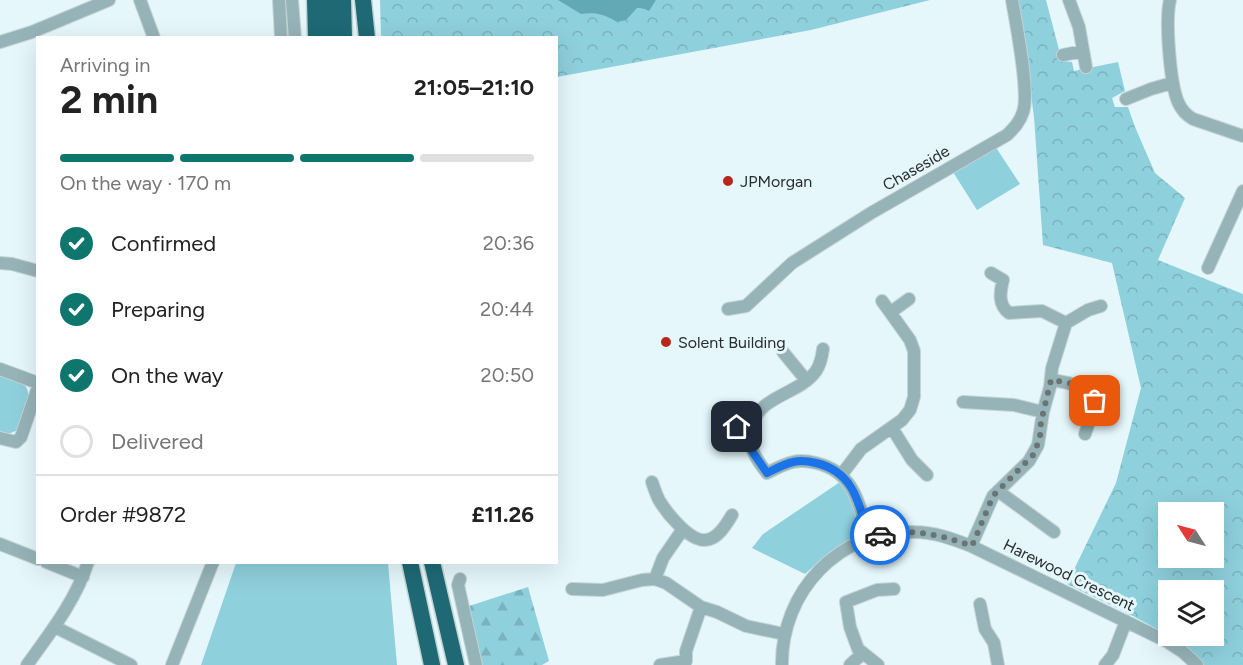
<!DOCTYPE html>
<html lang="en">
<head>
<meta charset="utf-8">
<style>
	body { margin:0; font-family:Figtree,sans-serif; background:#f6f6f6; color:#222; height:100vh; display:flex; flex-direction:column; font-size:22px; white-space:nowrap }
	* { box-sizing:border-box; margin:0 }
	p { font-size:20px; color:#767676 }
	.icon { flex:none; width:33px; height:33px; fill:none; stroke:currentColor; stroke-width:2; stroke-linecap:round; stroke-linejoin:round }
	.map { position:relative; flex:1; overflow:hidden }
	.details { position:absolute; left:36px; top:36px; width:522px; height:528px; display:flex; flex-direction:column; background:#fff; border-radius:0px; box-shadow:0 6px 24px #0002 }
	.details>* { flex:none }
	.needle { width:39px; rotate:306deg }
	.controls { position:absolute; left:1158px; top:502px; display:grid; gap:12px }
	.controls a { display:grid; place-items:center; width:66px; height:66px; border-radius:0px; background:#fff; box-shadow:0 6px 24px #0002; font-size:30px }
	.pin { position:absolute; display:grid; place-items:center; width:51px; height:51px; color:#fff; margin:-26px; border-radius:12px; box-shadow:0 3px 9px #0006 }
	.courier { position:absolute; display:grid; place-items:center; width:60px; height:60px; margin:-30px; border:4px solid #1a73e8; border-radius:50%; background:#fff; color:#222; box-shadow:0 2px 8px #0007 }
	.summary em { font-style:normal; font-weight:700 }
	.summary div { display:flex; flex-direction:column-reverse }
	.summary { display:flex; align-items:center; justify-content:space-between; height:102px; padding:0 24px }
	h1 { font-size:39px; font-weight:700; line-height:45px }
	.bar { display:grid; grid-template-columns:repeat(4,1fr); gap:9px 6px; align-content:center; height:72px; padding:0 24px }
	.bar i { height:8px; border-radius:4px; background:#e0e0e0 }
	.bar .current { background:#0f766e }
	.bar p { grid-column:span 4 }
	.line { display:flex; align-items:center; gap:15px; padding:0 24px; border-top:2px solid #e0e0e0 }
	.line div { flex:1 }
	ol { padding:0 24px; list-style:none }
	li { display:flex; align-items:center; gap:18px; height:66px }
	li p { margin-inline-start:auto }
	li .icon { padding:6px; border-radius:50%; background:#0f766e; color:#fff; stroke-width:4 }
	li:last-child { color:#767676 }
	li i { width:33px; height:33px; border:3px solid #e0e0e0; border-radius:50% }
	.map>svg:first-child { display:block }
	.green { fill:#8ed0dc }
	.forest { fill:url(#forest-firs) }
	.park { fill:url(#park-crowns); fill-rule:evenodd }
	.water { fill:#63a9b5 }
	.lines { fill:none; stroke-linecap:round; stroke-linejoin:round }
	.minor-casing { stroke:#c3d3d6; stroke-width:14 }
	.highway-casing { stroke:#c3d3d6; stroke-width:19 }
	.minor { stroke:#96b3b8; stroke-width:12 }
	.highway { stroke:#1e6974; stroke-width:16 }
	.done { stroke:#697476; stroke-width:6; stroke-dasharray:0 10.8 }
	.route { stroke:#1a73e8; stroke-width:8 }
	.poi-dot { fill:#b5271b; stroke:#e5f7fb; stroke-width:2 }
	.labels { text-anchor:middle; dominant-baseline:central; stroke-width:6; stroke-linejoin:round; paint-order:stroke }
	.street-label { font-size:16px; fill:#262d2e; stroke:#e5f7fb }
	.poi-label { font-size:16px; fill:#262d2e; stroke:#e5f7fb; text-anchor:start }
</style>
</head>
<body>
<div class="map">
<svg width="1243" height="665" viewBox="0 0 1243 665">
	<defs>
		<pattern id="forest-firs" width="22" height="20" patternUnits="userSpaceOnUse" patternTransform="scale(1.5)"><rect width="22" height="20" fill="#8ed0dc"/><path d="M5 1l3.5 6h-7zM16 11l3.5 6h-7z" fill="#7ab3bd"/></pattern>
		<pattern id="park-crowns" width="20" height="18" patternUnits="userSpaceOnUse" patternTransform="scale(1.5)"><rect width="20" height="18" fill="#8ed0dc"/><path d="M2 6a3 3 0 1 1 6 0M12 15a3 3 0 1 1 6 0" fill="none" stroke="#7ab3bd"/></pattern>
	</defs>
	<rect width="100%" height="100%" fill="#e5f7fb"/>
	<path class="green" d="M995 146 1020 184 977 210 953 172Z
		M0 376C7 378 17 380 23 384 36 393 21 419 18 430L8 434 0 431Z
		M840 482C850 495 861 517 859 534L824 557 805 574 752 548 763 534Z
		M236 563H388L397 665H201Z"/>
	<path class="forest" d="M528 587 549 661 542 665H480L466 607Z"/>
	<path class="park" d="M380 0H930L811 30 557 77 556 38 381 37Z
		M1016 0H1046L1062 61 1072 62 1074 71 1118 62 1125 91 1112 98 1115 107H1128L1135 127 1155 173 1185 198 1158 260 1243 294V665H1203C1180 634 1103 602 1067 584L1116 483 1141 388 1112 263 1043 245 1034 117 1024 42ZM1168 513H1214V558H1168ZM1168 591H1214V636H1168Z"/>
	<path class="water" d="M558 0H656L649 11 642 8H637L626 20 617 22C604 14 595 12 581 14Z"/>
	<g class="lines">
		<defs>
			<path id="minor" d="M140 0 154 38
				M279 0 281 38
				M292 0 295 38
				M1069 0 1079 27 1086 67
				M1170 0C1165 20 1170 83 1178 102 1181 109 1186 115 1193 119L1243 136
				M0 42 32 32 109 0
				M1063 55 1083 51
				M1126 99 1151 89 1172 83
				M0 263 12 264 38 271
				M1208 268 1243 191
				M991 273 1003 280C1000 292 998 305 1009 313L1042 311 1066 323
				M728 309 746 306 792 263 871 213 1007 135C1014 128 1020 122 1023 112 1030 93 1016 24 1012 0
				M891 312 909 299
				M823 349C822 357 820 365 816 371 799 395 759 395 751 427 747 446 756 459 767 473 775 469 784 464 793 462 801 460 808 461 816 463 855 472 859 505 869 538
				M783 352 806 380
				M0 369 38 383
				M1051 380C1067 382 1082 385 1094 397L1095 405 1085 434
				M963 402 1014 405 1043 412
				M724 419 737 427 750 430
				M892 428 912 460 927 475
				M0 438 16 442 21 437 38 387
				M842 474 861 449 902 420 910 410 914 397V351L910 340 882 301
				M652 482C654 488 656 494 659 500 666 512 689 541 705 540 717 540 726 525 732 515
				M998 491 1054 532
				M0 544 38 559
				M971 546 993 496 1029 461 1038 445 1043 412 1050 387 1052 368 1066 323 1088 310 1101 306
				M46 562 83 577
				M460 579 458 585 476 665
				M655 579 663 558 683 529
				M572 589 603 590 642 580 655 579 666 583 701 607 717 612 746 626 784 634
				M980 604 985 629 994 643 998 665
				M55 627 131 665
				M27 665C50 633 76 600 88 562
				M172 665 213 562
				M660 665 686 661V651L701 607
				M782 665C781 592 839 529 914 532 934 532 953 539 971 546L1166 641 1183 652 1197 665
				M850 665 862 654
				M878 665 858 649 850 627 846 602 877 590 894 589
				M1105 665 1113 655 1126 621"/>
			<path id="highway" d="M315 0 316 38
				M329 0 330 38
				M343 0 344 38
				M363 0 367 38
				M410 562 432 665
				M432 562 456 665"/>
		</defs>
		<use href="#minor" class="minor-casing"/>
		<use href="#highway" class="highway-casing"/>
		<use href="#minor" class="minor"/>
		<use href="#highway" class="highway"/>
	</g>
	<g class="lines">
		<path class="done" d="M880 535C913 528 941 535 972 546L993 496 1034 454 1040 437 1041 422 1051 380C1066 382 1090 385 1095 401"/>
		<path class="route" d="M737 427 750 430 752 451 767 473C775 469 784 464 793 462 801 460 808 461 816 463 855 472 859 505 869 538L880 535"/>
	</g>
	<g class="poi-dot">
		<circle cx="728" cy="181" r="6"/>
		<circle cx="666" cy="342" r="6"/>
	</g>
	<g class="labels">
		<g class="street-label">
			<text transform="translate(916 168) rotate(-30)">Chaseside</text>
			<text transform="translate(1069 575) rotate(26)">Harewood Crescent</text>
		</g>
		<g class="poi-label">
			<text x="740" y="181">JPMorgan</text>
			<text x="678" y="342">Solent Building</text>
		</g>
	</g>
</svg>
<div class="controls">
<a><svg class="needle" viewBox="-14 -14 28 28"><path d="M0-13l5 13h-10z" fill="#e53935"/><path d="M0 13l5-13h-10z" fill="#767676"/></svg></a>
<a><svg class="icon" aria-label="layers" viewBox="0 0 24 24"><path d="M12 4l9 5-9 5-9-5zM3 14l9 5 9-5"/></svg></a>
</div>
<div class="pin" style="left:1095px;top:401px;background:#ea580c"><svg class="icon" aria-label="bag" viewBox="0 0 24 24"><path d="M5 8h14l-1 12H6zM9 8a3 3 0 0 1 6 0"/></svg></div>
<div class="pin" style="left:737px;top:427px;background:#1f2937"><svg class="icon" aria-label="home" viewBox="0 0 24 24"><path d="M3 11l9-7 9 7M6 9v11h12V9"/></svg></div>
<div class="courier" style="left:880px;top:535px"><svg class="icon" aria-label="car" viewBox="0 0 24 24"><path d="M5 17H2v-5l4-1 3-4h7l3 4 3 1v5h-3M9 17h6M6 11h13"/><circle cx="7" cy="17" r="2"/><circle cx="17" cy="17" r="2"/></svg></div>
<section class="details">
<div class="summary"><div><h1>2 min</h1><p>Arriving in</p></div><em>21:05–21:10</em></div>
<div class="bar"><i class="current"></i><i class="current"></i><i class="current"></i><i></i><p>On the way · 170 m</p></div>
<ol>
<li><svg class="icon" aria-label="check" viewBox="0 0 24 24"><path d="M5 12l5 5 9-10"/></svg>Confirmed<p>20:36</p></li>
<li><svg class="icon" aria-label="check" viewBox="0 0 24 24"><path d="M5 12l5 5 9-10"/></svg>Preparing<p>20:44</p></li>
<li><svg class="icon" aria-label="check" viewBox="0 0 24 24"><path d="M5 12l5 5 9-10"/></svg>On the way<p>20:50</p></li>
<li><i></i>Delivered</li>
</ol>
<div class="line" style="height:78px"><div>Order #9872</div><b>£11.26</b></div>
</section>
</div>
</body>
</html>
